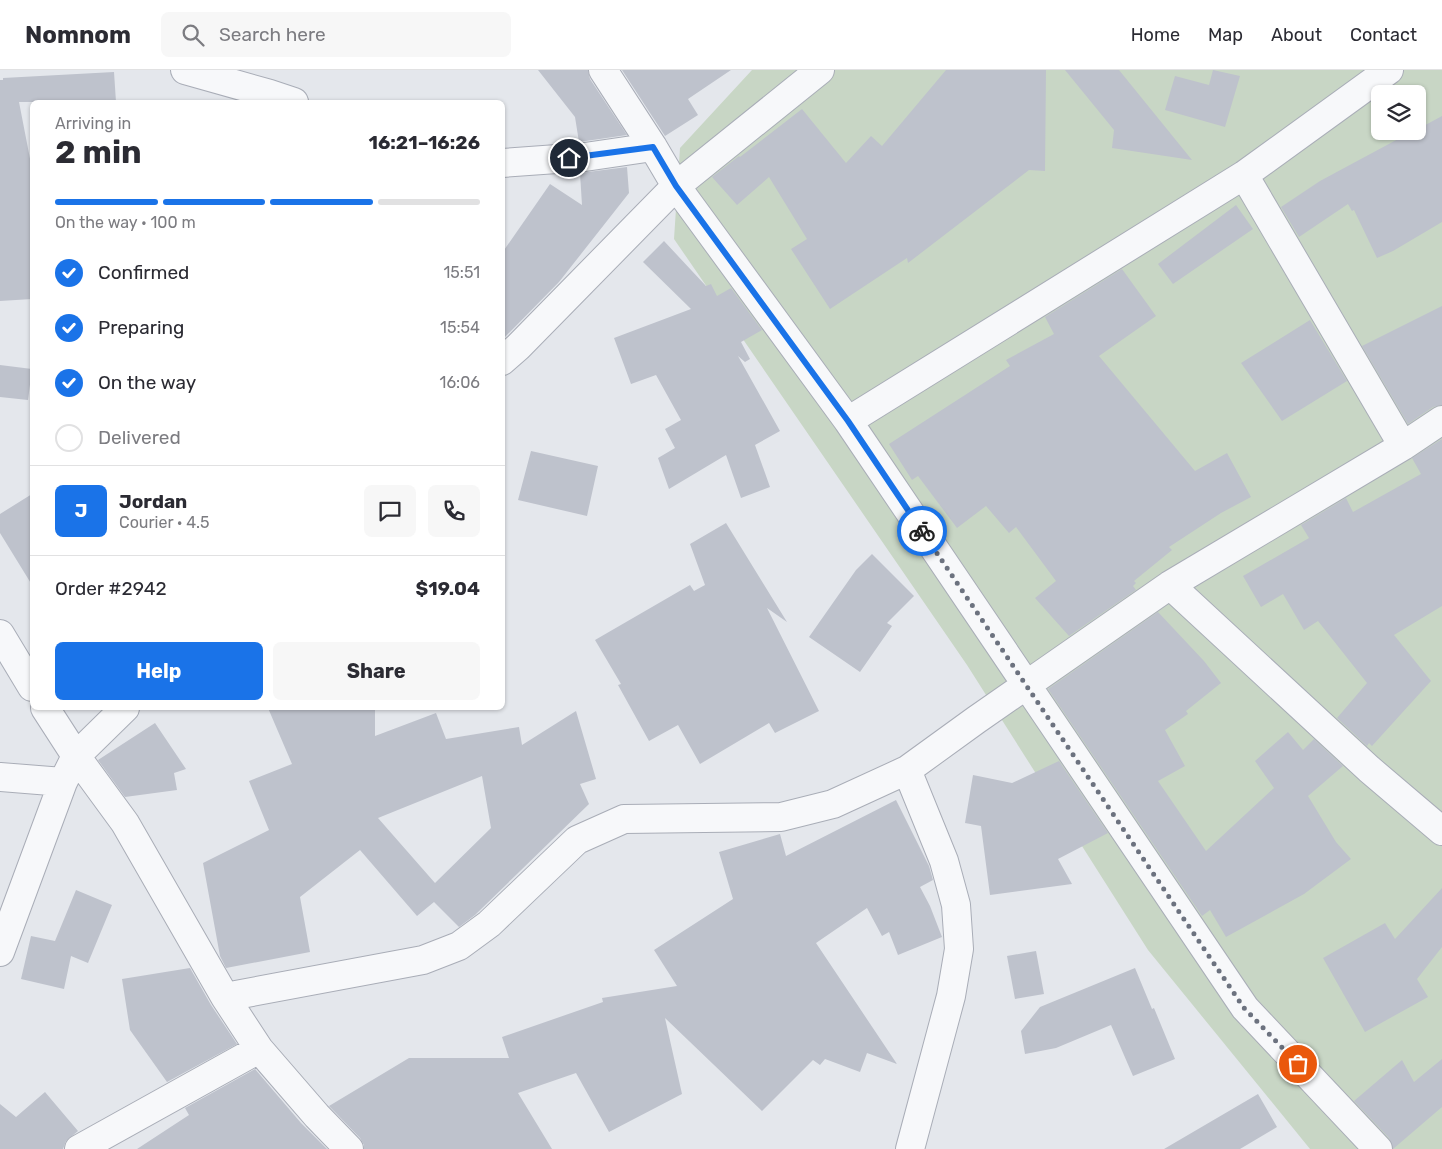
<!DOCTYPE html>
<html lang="en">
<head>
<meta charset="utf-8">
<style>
	body { margin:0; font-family:Rubik,sans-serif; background:#f7f7f7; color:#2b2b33; height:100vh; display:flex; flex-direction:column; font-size:19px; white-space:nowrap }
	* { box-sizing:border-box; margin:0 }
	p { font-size:16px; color:#7c7c81 }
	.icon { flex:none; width:28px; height:28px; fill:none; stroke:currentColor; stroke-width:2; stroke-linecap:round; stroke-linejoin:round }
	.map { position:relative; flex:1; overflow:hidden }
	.drawer { position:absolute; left:30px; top:30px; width:475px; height:610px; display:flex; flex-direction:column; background:#fff; border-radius:8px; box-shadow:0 1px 4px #0004 }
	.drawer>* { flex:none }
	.fabs { position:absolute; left:1371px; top:15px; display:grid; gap:10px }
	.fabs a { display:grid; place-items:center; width:55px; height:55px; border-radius:8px; background:#fff; box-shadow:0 1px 4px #0004; font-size:25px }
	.pin { position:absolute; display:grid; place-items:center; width:42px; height:42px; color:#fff; margin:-21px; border:2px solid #fff; border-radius:50%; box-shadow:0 1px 5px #0007 }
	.courier { position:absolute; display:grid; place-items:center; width:50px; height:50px; margin:-25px; border:4px solid #1a73e8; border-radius:50%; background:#fff; color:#222; box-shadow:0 1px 6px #0007 }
	.headline em { font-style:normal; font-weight:700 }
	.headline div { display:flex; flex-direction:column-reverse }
	.headline { display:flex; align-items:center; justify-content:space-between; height:85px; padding:0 25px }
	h1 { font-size:32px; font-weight:700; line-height:38px }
	.bar { display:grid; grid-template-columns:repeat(4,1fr); gap:8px 5px; align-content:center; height:60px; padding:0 25px }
	.bar i { height:6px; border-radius:4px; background:#e1e1e2 }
	.bar .current { background:#1a73e8 }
	.bar p { grid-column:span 4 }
	.line { display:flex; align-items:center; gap:12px; padding:0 25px; border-top:1px solid #e1e1e2 }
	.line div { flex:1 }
	.round { display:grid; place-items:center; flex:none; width:52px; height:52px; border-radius:8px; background:#f7f7f7 }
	ol { padding:0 25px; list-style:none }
	li { display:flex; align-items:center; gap:15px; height:55px }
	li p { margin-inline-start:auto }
	li .icon { padding:5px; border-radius:50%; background:#1a73e8; color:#fff; stroke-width:4 }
	li:last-child { color:#7c7c81 }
	li i { width:28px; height:28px; border:2px solid #e1e1e2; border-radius:50% }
	.action { display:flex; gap:10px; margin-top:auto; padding:10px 25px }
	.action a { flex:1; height:58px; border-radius:8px; background:#1a73e8; color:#fff; font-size:20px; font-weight:700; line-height:58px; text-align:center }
	.action a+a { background:#f7f7f7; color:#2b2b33 }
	header { display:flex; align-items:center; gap:30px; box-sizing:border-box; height:70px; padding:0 25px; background:#fff; border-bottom:1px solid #e1e1e2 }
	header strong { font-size:24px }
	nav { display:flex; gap:28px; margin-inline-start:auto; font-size:18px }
	.search { width:350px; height:45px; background:#f7f7f7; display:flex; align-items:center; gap:12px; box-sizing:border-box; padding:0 18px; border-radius:8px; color:#7c7c81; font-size:19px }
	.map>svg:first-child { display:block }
	.green { fill:#c8d6c5; fill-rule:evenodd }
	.building { fill:#bec2cc; fill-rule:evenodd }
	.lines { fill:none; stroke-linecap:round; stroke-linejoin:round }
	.minor-casing { stroke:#a9adb7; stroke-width:30 }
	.minor { stroke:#f7f8fa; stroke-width:28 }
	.done { stroke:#6c727f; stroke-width:5; stroke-dasharray:0 9 }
	.route { stroke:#1a73e8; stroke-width:6 }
</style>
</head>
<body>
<header>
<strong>Nomnom</strong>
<div class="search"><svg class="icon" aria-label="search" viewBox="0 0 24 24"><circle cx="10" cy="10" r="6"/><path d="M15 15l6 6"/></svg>Search here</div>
<nav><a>Home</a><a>Map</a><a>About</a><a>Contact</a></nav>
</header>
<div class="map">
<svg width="1442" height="1079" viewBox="0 0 1442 1079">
	<rect width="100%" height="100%" fill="#e4e7ec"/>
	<path class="green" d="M752 0H1442V1079H1310L1148 880 967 595 674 169 680 78ZM1380 24H1418V61H1380Z"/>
	<path class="building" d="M538 0H588L590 9 627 65 579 72 575 47Z
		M622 0H731L688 29 698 45 665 66Z
		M946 0H1046L1045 101 1029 100 908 193 907 188 830 239 791 179 807 169 769 107 737 135 712 107 739 86 740 87 802 39 846 93 871 66 882 76Z
		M1065 0H1119L1192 90 1112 78 1114 60Z
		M1213 0 1240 6 1225 57 1165 40 1175 6 1209 15Z
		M114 2 116 32H19L32 99V229L0 231V10H3V8Z
		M1442 46V152L1393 181 1377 188 1354 140 1352 141 1348 134 1299 167 1281 137 1320 111 1413 61H1418V59Z
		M627 97 629 123 559 212 502 270V183L550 114 582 135 580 103Z
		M1236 135 1253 159 1173 214 1158 194Z
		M664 171 706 216 711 214 717 226 731 218 762 260 741 272 750 289 745 292 738 286 780 361 755 375 770 417 741 428 726 385 669 419 658 388 675 378 665 359 681 350 656 305 631 314 614 268 691 239 643 192Z
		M1122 199 1156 246 1099 286 1195 401 1227 383 1251 427 1221 443 1169 477 1172 480 1134 511 1136 513 1133 516 1136 520 1069 566 1035 528 1056 511 1016 457 1009 463 986 436 957 458 918 406 912 410 889 374 1010 296 1006 290 1054 264 1045 247Z
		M1442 236V335L1433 337 1408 354 1362 276Z
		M1310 250 1347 311 1282 351 1241 293Z
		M0 295 32 299 28 330 0 327Z
		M1442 369V536L1394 565 1431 611 1372 676 1369 673 1367 676 1337 648 1367 613 1318 551 1304 560 1283 524 1261 537 1243 506 1309 468 1301 455 1346 428 1353 442 1421 404 1412 388Z
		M531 381 598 396 587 446 518 430Z
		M32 424V515L0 463V444Z
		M726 453 787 552 767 538 819 641 775 663 769 653 700 694 678 655 649 671 618 615 621 614 595 570 690 515 694 521 705 515 690 474Z
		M872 484 914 526 887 553 892 556 860 602 809 567 856 500Z
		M1158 542 1204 591 1221 613 1186 641 1188 644 1165 660 1185 696 1158 711 1206 781 1274 718 1255 691 1288 662 1303 680 1314 669 1343 696 1308 726 1336 772 1351 789 1304 824 1226 867 1210 840 1202 846 1048 619Z
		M268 638H375V666L436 643 446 669 519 657 522 675 576 641 596 709 580 714 589 734 475 845 459 857 434 832 417 846 360 780 300 827 310 882 226 898 220 886 203 793 269 760 249 711 292 694ZM482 706 491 758 435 813 378 748Z
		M155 653 186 699 174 703 177 720 125 727 98 690Z
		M1059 691 1108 763 1058 789 1072 814 990 825 981 756 965 753 973 705 1012 713Z
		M896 730 929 796 933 810 920 817 930 836 942 867 898 885 889 862 882 866 867 838 816 873 897 994 867 983 860 1002 825 989 820 995 813 990 762 1041 665 948 682 1024 609 1062 576 1003 518 1023 552 1079H364V1075L360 1068 329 1036 409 988H509L502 967 603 932 602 928 677 916 654 880 733 829 719 782 780 764 786 786Z
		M1442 818V877L1417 909 1428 927 1365 962 1323 888 1385 853 1395 869Z
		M76 820 112 835 88 893 71 886 64 919 21 909 31 866 55 871Z
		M1036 881 1044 924 1015 929 1007 886Z
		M190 898 211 935 237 974 167 1012 130 960 122 909Z
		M1135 898 1152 939 1154 938 1175 989 1133 1006 1111 955 1056 978 1025 984 1021 961 1040 937Z
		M1442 989V1037L1393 1079 1389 1068 1354 1031 1402 990 1414 1012Z
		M255 999 301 1053 327 1079H137L189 1045 185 1038Z
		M45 1022 78 1061 66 1071 63 1079H0V1034L16 1047Z
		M1258 1024 1277 1057 1240 1079H1164Z"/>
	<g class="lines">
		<defs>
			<path id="minor" d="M185 0 270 24 294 32
				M603 0 653 77 676 116 848 351 1245 938 1378 1079
				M502 93 585 87 653 77
				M1244 105 1403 376
				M502 291 518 277 676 116 820 0
				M848 351 1244 105 1389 0
				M1170 515 1369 699 1442 761
				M0 564 32 617
				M45 638 76 686 125 753 225 927 259 979 317 1046 349 1079
				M907 700 944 791 956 835 959 879 951 926 910 1079
				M0 707 63 712
				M0 882 63 712 76 686 125 638
				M225 927 423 890 459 876 489 854 577 770 624 749 781 747 833 734 907 700 976 650 1170 515 1403 376 1442 350
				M79 1079 259 979"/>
		</defs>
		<use href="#minor" class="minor-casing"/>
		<use href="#minor" class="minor"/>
	</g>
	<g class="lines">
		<path class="done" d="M922 461 1244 938 1298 994"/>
		<path class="route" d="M569 88 653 77 676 116 848 351 922 461"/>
	</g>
</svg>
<div class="fabs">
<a><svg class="icon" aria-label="layers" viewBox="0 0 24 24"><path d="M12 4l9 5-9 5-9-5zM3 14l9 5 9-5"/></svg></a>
</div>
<div class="pin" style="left:1298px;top:994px;background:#ea580c"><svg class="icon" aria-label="bag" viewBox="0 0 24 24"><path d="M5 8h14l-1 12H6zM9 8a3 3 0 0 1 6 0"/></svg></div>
<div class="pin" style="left:569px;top:88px;background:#1f2937"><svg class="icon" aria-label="home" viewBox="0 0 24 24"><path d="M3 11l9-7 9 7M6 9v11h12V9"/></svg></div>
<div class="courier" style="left:922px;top:461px"><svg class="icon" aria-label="bike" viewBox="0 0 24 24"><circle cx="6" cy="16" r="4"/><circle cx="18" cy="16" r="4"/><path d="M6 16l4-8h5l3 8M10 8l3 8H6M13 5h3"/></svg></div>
<section class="drawer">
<div class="headline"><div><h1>2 min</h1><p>Arriving in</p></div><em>16:21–16:26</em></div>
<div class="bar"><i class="current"></i><i class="current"></i><i class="current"></i><i></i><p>On the way · 100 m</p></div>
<ol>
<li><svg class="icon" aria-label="check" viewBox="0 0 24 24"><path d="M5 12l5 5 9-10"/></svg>Confirmed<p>15:51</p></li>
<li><svg class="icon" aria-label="check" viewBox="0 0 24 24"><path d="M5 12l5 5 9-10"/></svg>Preparing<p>15:54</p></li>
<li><svg class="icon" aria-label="check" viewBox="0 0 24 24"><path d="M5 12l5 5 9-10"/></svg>On the way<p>16:06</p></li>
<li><i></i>Delivered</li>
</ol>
<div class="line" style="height:90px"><b class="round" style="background:#1a73e8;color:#fff">J</b><div><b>Jordan</b><p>Courier · 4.5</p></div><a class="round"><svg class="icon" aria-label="chat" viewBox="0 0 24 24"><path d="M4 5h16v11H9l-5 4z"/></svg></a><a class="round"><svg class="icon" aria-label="phone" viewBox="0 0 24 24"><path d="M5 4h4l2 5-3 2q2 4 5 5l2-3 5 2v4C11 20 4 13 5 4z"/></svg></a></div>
<div class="line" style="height:65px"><div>Order #2942</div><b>$19.04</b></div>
<div class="action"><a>Help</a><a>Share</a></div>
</section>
</div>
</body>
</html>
